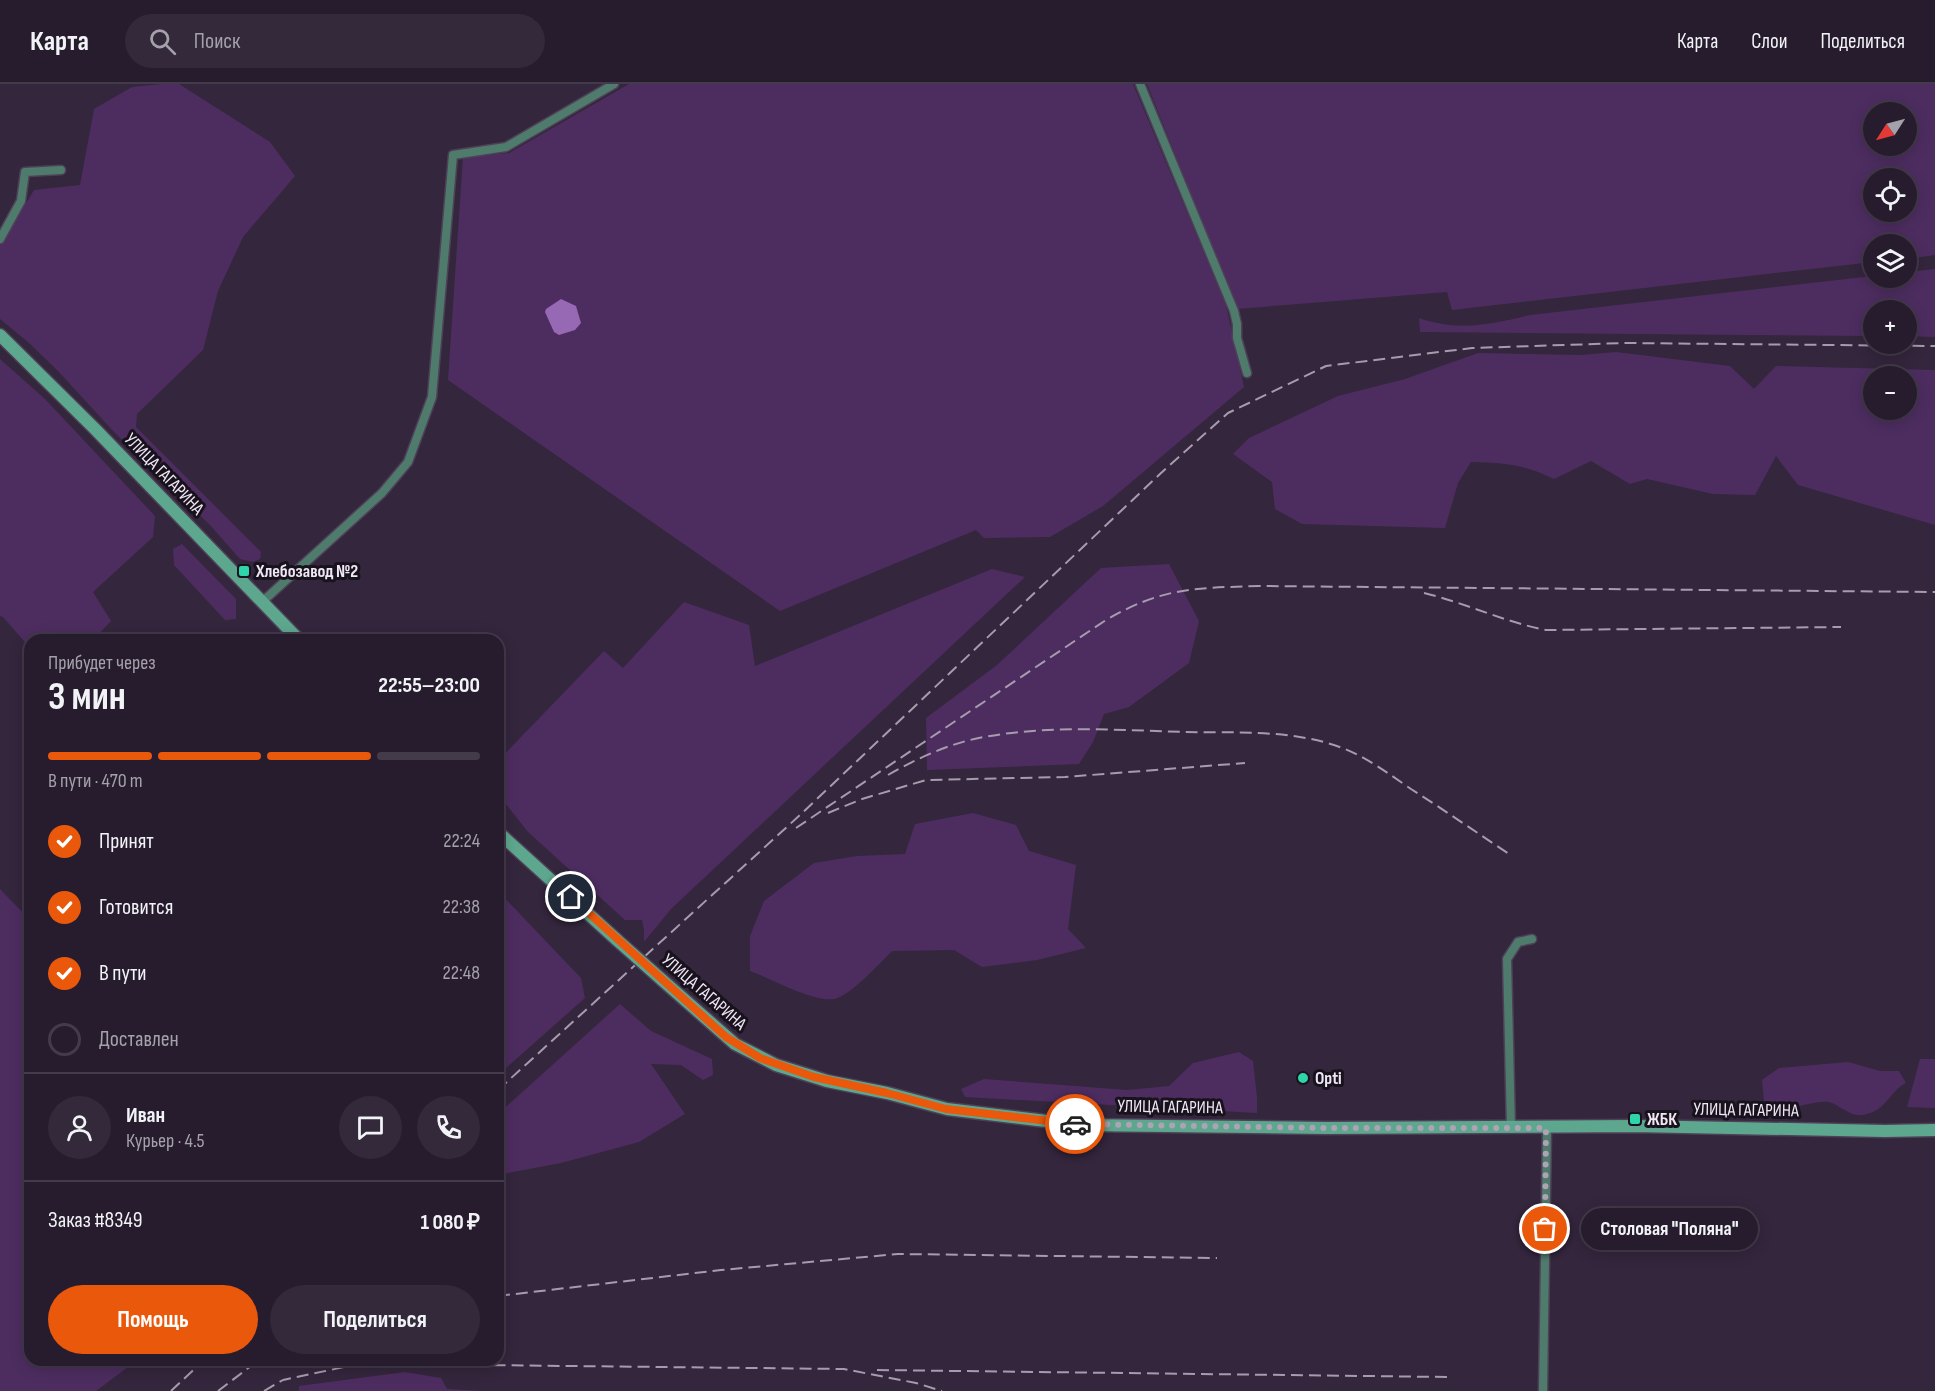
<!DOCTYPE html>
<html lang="ru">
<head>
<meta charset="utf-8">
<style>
	body { margin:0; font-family:"Sofia Sans Condensed",sans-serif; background:#33293a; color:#f1f3f6; height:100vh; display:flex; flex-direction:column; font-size:22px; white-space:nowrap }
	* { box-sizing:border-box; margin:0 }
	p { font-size:20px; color:#a4a1aa }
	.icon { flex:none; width:33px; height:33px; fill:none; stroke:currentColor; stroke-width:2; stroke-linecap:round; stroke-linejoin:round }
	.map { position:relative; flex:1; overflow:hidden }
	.panel { position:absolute; left:24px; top:550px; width:480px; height:732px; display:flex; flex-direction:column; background:#271c2e; border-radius:18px; box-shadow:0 3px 15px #0003,0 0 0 2px #433a4a }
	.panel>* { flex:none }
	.needle { width:39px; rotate:234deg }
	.tools { position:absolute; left:1863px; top:18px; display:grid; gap:12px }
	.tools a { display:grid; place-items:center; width:54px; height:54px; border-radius:50%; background:#271c2e; box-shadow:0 3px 15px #0003,0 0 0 2px #433a4a; font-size:30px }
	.pin { position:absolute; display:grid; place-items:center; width:51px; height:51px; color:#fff; margin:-26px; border:3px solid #fff; border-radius:50%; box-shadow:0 2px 6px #0007 }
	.courier { position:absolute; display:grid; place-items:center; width:60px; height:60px; margin:-30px; border:4px solid #ea580c; border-radius:50%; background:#fff; color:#222; box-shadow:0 2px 8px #0007 }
	.bubble { position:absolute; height:42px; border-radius:21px; background:#271c2e; box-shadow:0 3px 15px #0003,0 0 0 2px #433a4a; font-size:20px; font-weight:700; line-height:42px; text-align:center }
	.head em { font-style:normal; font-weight:700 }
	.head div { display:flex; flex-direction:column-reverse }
	.head { display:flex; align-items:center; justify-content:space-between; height:102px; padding:0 24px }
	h1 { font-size:39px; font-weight:700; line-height:45px }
	.bar { display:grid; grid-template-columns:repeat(4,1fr); gap:9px 6px; align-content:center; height:72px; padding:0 24px }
	.bar i { height:8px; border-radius:4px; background:#433a4a }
	.bar .selected { background:#ea580c }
	.bar p { grid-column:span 4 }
	.line { display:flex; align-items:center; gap:15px; padding:0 24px; border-top:2px solid #433a4a }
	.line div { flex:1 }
	.round { display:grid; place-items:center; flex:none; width:63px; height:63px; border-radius:32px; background:#33293a }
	ol { padding:0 24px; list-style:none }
	li { display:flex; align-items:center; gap:18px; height:66px }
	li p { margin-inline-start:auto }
	li .icon { padding:6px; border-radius:50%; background:#ea580c; color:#fff; stroke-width:4 }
	li:last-child { color:#a4a1aa }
	li i { width:33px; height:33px; border:3px solid #433a4a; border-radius:50% }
	.action { display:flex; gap:12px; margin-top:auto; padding:12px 24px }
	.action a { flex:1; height:69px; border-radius:36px; background:#ea580c; color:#fff; font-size:24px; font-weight:700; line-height:69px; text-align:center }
	.action a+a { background:#33293a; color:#f1f3f6 }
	header { display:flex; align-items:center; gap:36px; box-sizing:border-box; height:84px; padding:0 30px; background:#271c2e; border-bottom:2px solid #433a4a }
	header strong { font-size:28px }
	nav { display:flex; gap:33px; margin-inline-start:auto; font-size:21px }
	.search { width:420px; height:54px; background:#33293a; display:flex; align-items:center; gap:15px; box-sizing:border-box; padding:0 21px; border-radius:33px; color:#a4a1aa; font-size:22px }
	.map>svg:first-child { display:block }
	.green { fill:#4d2d60; fill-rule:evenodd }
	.water { fill:#9768b3 }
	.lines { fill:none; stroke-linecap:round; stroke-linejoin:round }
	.street-casing { stroke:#4e4157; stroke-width:11 }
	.secondary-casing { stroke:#4e4157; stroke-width:15 }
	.street { stroke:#4f7b6c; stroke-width:8 }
	.secondary { stroke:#5ea78f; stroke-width:12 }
	.rail { stroke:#a79cae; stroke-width:2; stroke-dasharray:12 6; stroke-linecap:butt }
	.secondary-bridge-casing { stroke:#4e4157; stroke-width:15; stroke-linecap:butt }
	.secondary-bridge { stroke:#5ea78f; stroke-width:12 }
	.done { stroke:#aea3b5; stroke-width:6; stroke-dasharray:0 10.8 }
	.route { stroke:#ea580c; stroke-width:8 }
	.poi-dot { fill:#2fd4aa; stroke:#18121c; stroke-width:2 }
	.labels { text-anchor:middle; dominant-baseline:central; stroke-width:6; stroke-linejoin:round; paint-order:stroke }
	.street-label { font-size:18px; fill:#f0e7f6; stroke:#18121c }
	.poi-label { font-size:18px; font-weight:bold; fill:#f0e7f6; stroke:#18121c; text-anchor:start }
</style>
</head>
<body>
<header>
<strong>Карта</strong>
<div class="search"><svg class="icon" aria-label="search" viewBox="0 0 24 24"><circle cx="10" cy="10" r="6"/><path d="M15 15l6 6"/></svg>Поиск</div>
<nav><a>Карта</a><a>Слои</a><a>Поделиться</a></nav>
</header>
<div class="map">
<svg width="1935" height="1307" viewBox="0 0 1935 1307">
	<rect width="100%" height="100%" fill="#34263d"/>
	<path class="green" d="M162 0H179L270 58 295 92 243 153 218 207 203 266 137 330 136 343 261 468 260 475 253 478 240 475 209 440 114 348 58 287 29 259 0 235V158L4 157 34 106 80 101 94 25 132 3Z
		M629 0H1133L1226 221 1244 303 1103 422 1050 453 984 454 976 446 780 527 448 296 463 73 509 69Z
		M1147 0H1935V171L1907 175 1906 160H1874L1873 178 1452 226 1447 208 1237 225ZM1874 28H1906V62H1874ZM1874 94H1906V128H1874Z
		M1935 185V253L1907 252 1906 226H1874L1873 252 1420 248 1419 234C1458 248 1492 240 1530 231L1873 192 1874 194H1906L1907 188Z
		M1616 268 1730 282 1754 305 1776 282 1935 286V441L1798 401 1776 372 1755 411 1713 410 1647 395 1630 400 1591 377 1554 395C1522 380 1506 379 1471 378L1458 399 1445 444 1302 440 1275 425 1272 398 1233 370 1249 354 1338 312 1405 295 1478 269 1581 271ZM1874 292H1906V326H1874Z
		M0 275 45 315 155 432 153 453 93 508 111 537 93 556H30V564L3 533 0 532Z
		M182 460 236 515V535L225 536 174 481 173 465Z
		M1169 480 1199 537 1189 579 1129 623 1104 630 1093 658 1079 680 927 686 926 634 997 581 1101 484Z
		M992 485 1025 493 671 825 644 858V846L642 836H625L528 748 498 710V677L604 567 623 584 684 518 749 541 755 582Z
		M973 729 1016 741 1029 767 1076 781 1068 845 1086 864 1037 876 982 883 954 866 892 867C880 879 850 912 834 915 813 918 772 895 750 887V852L764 817 814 779 857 772 905 770 915 740Z
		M0 805 30 836V1276L136 1277 96 1307H0Z
		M498 807 581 894 585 914 498 991Z
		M620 920 651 947 712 975 713 991 703 996 681 981 651 980 685 1030 639 1058 561 1079 498 1091V1030Z
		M1239 968 1253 977 1257 1013V1029L965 1013 961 1005 984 995 1127 1006 1169 1002 1193 979Z
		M1920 975H1935V1024L1907 1023Z
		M1848 978 1880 987H1899L1906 999C1890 1007 1886 1026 1867 1030 1850 1035 1843 1022 1829 1018 1819 1016 1785 1026 1773 1028L1764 1017 1762 996 1779 984Z
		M405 1288 441 1294 447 1305 482 1307H299V1302Z"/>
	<path class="water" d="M561 215 576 222 581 239 575 246 559 251 554 248 545 228 546 225Z"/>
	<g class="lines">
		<defs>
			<path id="street" d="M1140 0 1234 227 1237 240V254L1247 289
				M0 155 21 117 25 88 61 86
				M262 518 382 409 408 378 432 313 453 71 506 63 614 0
				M1511 1044 1507 875 1518 858 1532 855
				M1543 1307 1547 1044"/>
			<path id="secondary" d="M0 251 95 345 299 556
				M498 748 617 856
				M661 895 735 960 776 981 827 997 887 1009 947 1025 1079 1041 1326 1044 1635 1042 1885 1047 1935 1046"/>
		</defs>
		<use href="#street" class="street-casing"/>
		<use href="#secondary" class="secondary-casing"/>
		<use href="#street" class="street"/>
		<use href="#secondary" class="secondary"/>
		<path class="rail" d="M1424 509C1466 519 1504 538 1546 546L1841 543
			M888 691C918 674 950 659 984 653 1050 641 1118 646 1184 648 1236 649 1295 645 1345 665 1369 675 1389 690 1411 705 1444 726 1476 748 1509 770
			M828 729 862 715 926 696 1065 693 1245 679
			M796 744 1106 536C1163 503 1195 504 1259 502L1935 508
			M498 1006 800 731 1160 390 1228 329 1326 282 1472 264 1625 259 1935 262
			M498 1212 721 1186 898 1170 1217 1174
			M877 1286 1447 1293
			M171 1307 204 1276
			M218 1307 259 1276
			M264 1307 283 1296 349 1282 479 1281 844 1285 916 1299 942 1307"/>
		<defs>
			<path id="secondary-bridge" d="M617 856 661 895"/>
		</defs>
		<use href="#secondary-bridge" class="secondary-bridge-casing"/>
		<use href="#secondary-bridge" class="secondary-bridge"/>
	</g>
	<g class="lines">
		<path class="done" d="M1075 1040 1326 1044H1546L1545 1145"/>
		<path class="route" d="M571 813 726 953 760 974 814 993 887 1009 946 1025 1075 1040"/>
	</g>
	<g class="poi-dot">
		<rect x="238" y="481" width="12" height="12" rx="3"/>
		<circle cx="1303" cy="994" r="6"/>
		<rect x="1629" y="1029" width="12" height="12" rx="3"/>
	</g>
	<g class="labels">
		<g class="street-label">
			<text transform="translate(164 390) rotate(46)">УЛИЦА ГАГАРИНА</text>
			<text transform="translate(704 908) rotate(41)">УЛИЦА ГАГАРИНА</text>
			<text transform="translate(1170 1023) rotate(1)">УЛИЦА ГАГАРИНА</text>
			<text transform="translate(1746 1026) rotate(1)">УЛИЦА ГАГАРИНА</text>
		</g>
		<g class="poi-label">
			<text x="256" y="487">Хлебозавод №2</text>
			<text x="1315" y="994">Opti</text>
			<text x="1647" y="1035">ЖБК</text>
		</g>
	</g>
</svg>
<div class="tools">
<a><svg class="needle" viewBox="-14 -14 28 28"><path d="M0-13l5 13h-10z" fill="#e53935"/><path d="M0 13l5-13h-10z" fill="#a4a1aa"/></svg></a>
<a><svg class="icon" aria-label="locate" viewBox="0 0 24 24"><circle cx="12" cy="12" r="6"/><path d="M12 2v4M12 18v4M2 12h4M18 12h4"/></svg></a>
<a><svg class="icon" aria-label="layers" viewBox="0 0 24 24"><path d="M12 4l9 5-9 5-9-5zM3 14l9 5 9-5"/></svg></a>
<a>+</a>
<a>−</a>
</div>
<div class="pin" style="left:1545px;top:1145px;background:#ea580c"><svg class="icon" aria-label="bag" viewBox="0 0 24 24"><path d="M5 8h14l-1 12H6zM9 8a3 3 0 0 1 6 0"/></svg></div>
<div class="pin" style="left:571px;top:813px;background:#1f2937"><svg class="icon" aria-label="home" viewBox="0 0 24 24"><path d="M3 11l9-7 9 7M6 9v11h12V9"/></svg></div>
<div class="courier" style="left:1075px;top:1040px"><svg class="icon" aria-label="car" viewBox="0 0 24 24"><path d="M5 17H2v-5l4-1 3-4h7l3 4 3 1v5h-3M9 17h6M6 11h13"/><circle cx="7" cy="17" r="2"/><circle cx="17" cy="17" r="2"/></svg></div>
<div class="bubble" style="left:1581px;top:1124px;width:177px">Столовая &quot;Поляна&quot;</div>
<section class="panel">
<div class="head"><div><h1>3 мин</h1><p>Прибудет через</p></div><em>22:55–23:00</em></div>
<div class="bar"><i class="selected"></i><i class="selected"></i><i class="selected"></i><i></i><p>В пути · 470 m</p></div>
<ol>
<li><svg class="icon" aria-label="check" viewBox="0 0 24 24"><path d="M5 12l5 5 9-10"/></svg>Принят<p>22:24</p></li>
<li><svg class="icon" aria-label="check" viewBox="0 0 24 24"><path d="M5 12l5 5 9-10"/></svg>Готовится<p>22:38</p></li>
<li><svg class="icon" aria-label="check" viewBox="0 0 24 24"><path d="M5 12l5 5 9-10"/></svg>В пути<p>22:48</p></li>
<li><i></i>Доставлен</li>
</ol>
<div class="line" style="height:108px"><a class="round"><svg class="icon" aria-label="person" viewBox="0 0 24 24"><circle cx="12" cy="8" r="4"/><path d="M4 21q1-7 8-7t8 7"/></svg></a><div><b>Иван</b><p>Курьер · 4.5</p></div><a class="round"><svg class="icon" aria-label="chat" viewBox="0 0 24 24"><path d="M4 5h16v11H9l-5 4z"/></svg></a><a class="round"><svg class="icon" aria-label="phone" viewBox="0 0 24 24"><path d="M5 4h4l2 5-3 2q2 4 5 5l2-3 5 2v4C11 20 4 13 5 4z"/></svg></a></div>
<div class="line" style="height:78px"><div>Заказ #8349</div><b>1 080 ₽</b></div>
<div class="action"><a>Помощь</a><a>Поделиться</a></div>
</section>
</div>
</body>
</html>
